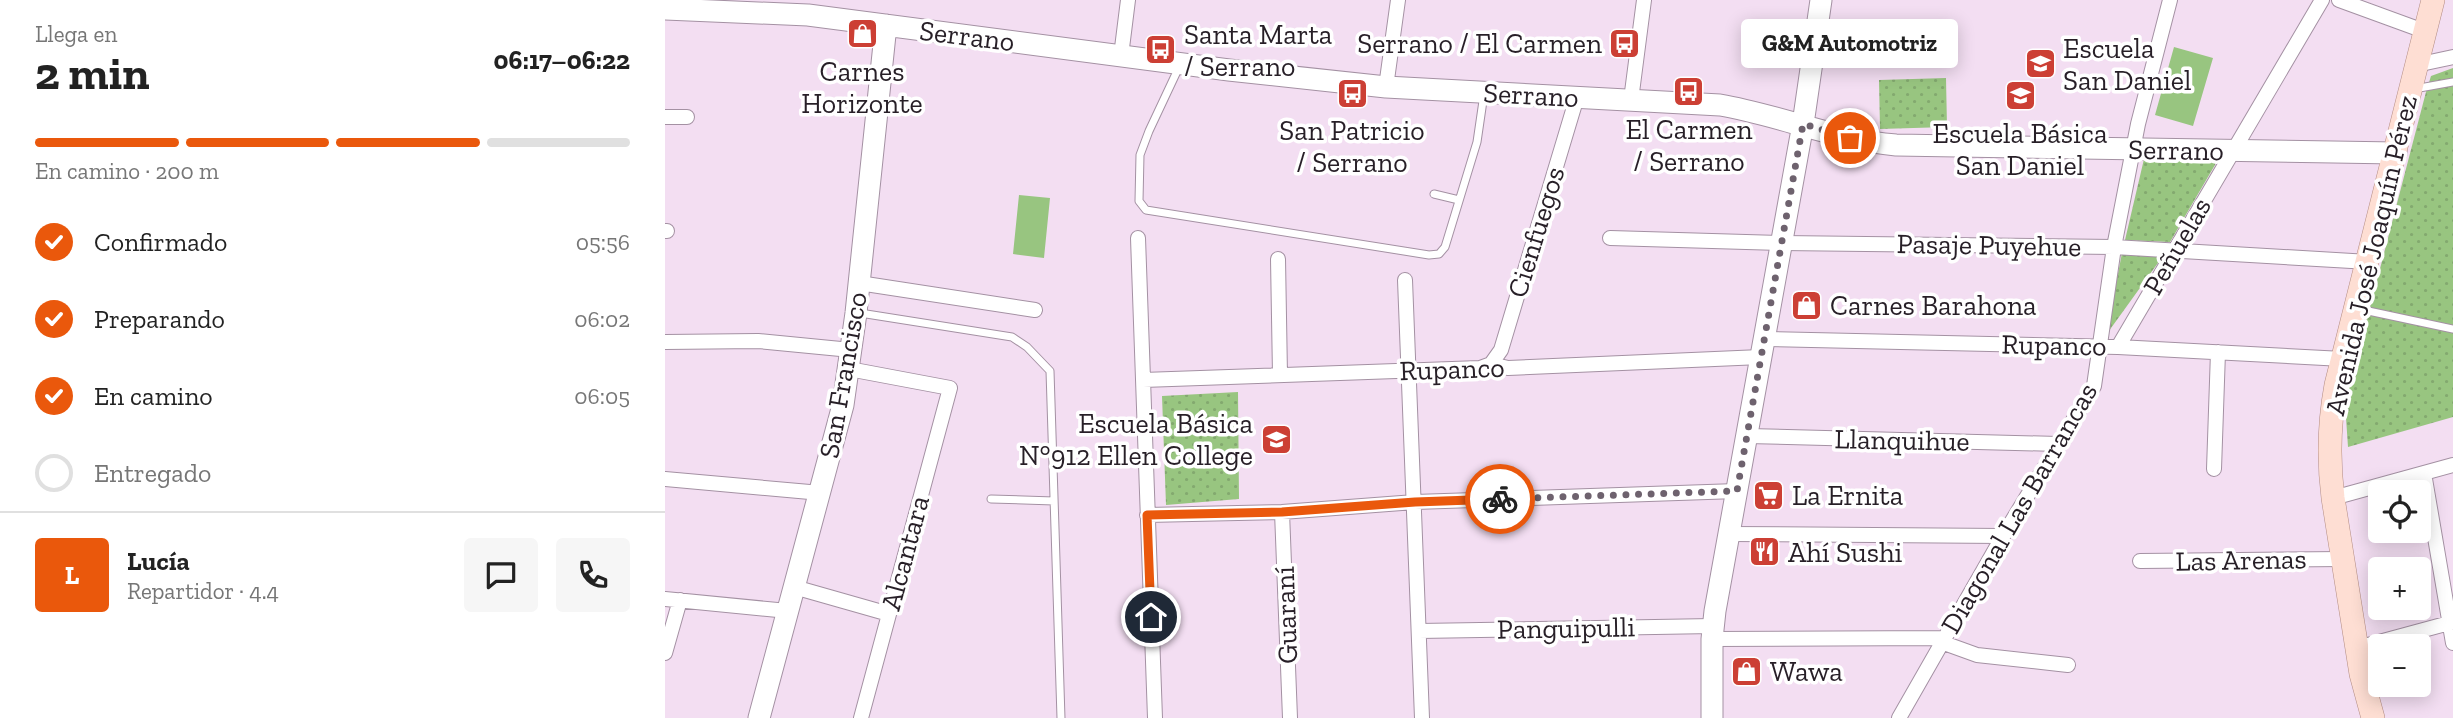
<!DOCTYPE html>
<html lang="es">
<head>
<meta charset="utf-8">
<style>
	body { margin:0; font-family:"Zilla Slab",serif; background:#f6f6f6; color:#222; height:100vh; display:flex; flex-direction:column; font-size:26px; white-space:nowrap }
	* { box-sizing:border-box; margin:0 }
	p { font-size:23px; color:#767676 }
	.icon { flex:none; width:38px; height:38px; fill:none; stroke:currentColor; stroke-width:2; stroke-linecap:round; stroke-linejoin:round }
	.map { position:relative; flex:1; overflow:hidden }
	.drawer { display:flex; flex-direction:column; background:#fff; width:665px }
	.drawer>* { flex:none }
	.controls { position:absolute; left:1703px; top:480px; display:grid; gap:14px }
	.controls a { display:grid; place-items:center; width:63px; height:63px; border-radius:7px; background:#fff; box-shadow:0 4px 18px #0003; font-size:35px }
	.pin { position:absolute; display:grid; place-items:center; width:60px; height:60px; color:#fff; margin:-30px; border:4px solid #fff; border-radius:50%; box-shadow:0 2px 7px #0007 }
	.courier { position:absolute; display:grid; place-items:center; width:70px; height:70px; margin:-35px; border:5px solid #ea580c; border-radius:50%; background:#fff; color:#222; box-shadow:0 2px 9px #0007 }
	.bubble { position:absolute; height:49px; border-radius:7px; background:#fff; box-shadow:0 4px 18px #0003; font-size:23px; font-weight:700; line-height:49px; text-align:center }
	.headline em { font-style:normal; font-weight:700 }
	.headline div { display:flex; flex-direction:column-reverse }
	.headline { display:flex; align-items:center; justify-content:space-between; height:119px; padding:0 35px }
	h1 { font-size:46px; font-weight:700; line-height:52px }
	.bar { display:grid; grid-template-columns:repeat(4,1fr); gap:10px 7px; align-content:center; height:84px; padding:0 35px }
	.bar i { height:9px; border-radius:5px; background:#e0e0e0 }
	.bar .selected { background:#ea580c }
	.bar p { grid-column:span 4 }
	.line { display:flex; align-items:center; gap:18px; padding:0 35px; border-top:2px solid #e0e0e0 }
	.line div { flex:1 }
	.round { display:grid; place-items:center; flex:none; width:74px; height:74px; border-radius:7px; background:#f6f6f6 }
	ol { padding:0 35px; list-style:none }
	li { display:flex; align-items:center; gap:21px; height:77px }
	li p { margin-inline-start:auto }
	li .icon { padding:7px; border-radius:50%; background:#ea580c; color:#fff; stroke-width:4 }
	li:last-child { color:#767676 }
	li i { width:38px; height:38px; border:4px solid #e0e0e0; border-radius:50% }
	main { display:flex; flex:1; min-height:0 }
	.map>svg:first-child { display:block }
	.grass { fill:url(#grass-dots) }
	.garden { fill:#98c580 }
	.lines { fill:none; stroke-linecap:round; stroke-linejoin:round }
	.lane-casing { stroke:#a491a3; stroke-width:9 }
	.street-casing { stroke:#a491a3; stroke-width:16 }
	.secondary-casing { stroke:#a491a3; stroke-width:23 }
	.primary-casing { stroke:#b38d84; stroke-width:24 }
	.lane { stroke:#fff; stroke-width:7 }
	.street { stroke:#fff; stroke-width:14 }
	.secondary { stroke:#fff; stroke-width:21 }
	.primary { stroke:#feded3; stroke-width:23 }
	.done { stroke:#6e626e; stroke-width:7; stroke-dasharray:0 12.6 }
	.route { stroke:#ea580c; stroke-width:9 }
	.labels { text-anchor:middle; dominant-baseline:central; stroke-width:7; stroke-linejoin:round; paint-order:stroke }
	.poi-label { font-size:28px; fill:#271f27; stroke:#fff; text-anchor:start }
	.street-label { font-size:28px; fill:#271f27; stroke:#fff }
</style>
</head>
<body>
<main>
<section class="drawer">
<div class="headline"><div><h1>2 min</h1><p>Llega en</p></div><em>06:17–06:22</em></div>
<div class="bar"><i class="selected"></i><i class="selected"></i><i class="selected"></i><i></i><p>En camino · 200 m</p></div>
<ol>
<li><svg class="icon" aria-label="check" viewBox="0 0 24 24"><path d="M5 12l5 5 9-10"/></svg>Confirmado<p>05:56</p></li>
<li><svg class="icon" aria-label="check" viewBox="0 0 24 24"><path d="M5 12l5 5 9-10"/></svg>Preparando<p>06:02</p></li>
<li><svg class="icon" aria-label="check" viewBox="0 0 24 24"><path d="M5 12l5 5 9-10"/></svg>En camino<p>06:05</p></li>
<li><i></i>Entregado</li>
</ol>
<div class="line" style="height:126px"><b class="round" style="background:#ea580c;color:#fff">L</b><div><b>Lucía</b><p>Repartidor · 4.4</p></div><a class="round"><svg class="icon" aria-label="chat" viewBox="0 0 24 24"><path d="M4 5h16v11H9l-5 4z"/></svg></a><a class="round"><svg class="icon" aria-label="phone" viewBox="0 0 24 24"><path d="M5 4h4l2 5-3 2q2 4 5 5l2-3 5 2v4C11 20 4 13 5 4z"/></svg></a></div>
</section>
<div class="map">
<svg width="1788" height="718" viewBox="0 0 1788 718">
	<defs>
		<pattern id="grass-dots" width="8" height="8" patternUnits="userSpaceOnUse" patternTransform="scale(1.75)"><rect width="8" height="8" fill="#98c580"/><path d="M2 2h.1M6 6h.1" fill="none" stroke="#83a96f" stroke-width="1.8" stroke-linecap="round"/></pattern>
	</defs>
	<rect width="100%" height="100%" fill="#f3def2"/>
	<path class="grass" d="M1788 68V417L1683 447 1680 403 1761 92 1766 76Z
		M1281 78 1282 127 1215 129 1214 80Z
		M1554 158 1505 242 1460 240 1479 159Z
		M1457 253 1498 256 1441 335Z
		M573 392 574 499 501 505 497 396Z"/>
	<path class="garden" d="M1509 47 1548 58 1528 126 1490 115Z
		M354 195 385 198 379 258 348 254Z"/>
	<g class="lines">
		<defs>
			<path id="lane" d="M515 65 484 131 475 155 474 201 481 210 764 255 774 254 780 247 812 142 819 94
				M1749 89 1788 82
				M769 194 794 200
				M1694 309 1788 329
				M195 313 347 337 362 347 385 371 396 718
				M326 499 389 501"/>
			<path id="street" d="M1674 0 1759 31
				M456 56 463 0
				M1751 65 1788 57
				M721 87 733 0
				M966 100 979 0
				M0 117H22
				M0 231H2
				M473 238 490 718
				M945 238 1117 243 1449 247 1704 262
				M613 259 615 375
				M740 280 757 718
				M194 283 370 310
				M1099 339 1453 347 1678 359
				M0 342 93 341 186 350
				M1453 347 1657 0
				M826 364 836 350 912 97
				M184 369 285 388 196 718
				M478 380 815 368 826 364 843 368 1096 357
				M1082 436 1393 444
				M1549 469 1553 352
				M1759 473 1788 643
				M0 479 156 493
				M1668 498 1788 465
				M617 512 625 718
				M482 515 617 512 750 502 1072 491
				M1064 534 1338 536
				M1475 561 1678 559
				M129 587 224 614
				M0 599 123 611
				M754 631 1048 626
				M1047 639 1279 638
				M1276 642 1312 655 1403 665
				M1692 648 1788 622
				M0 653 15 600
				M1234 718 1338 536 1429 386 1449 247 1473 124 1505 0"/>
			<path id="secondary" d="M0 9 143 15 564 70 721 87 1055 105C1114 115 1171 140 1231 145L1731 153
				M94 718 178 405 191 313 221 25
				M1047 718V639L1050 611 1138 124 1156 0"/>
			<path id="primary" d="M1708 718 1696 674 1668 498C1663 459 1664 423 1671 385L1768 0"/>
		</defs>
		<use href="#lane" class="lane-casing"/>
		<use href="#street" class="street-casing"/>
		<use href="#secondary" class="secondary-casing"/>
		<use href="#primary" class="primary-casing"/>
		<use href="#lane" class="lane"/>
		<use href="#street" class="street"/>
		<use href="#secondary" class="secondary"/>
		<use href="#primary" class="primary"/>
	</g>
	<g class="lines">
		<path class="done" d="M835 499 1072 491 1138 124 1185 138"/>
		<path class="route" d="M486 617 482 515 617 512 750 502 835 499"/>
	</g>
	<defs>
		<symbol id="shop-square" viewBox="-11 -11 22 22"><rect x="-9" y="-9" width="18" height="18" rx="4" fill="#cc3f34" stroke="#fff"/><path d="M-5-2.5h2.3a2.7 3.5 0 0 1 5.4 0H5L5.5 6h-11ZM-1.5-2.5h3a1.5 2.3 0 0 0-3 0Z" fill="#fff"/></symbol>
		<symbol id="bus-square" viewBox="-11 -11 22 22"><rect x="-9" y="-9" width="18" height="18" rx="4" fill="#cc3f34" stroke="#fff"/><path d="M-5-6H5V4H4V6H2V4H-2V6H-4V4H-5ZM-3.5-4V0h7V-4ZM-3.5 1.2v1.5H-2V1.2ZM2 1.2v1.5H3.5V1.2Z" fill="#fff"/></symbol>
		<symbol id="school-square" viewBox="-11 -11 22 22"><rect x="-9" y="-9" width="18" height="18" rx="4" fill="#cc3f34" stroke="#fff"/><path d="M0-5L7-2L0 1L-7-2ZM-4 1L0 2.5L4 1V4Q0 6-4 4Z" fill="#fff"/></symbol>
		<symbol id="supermarket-square" viewBox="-11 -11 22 22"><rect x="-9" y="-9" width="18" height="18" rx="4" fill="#cc3f34" stroke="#fff"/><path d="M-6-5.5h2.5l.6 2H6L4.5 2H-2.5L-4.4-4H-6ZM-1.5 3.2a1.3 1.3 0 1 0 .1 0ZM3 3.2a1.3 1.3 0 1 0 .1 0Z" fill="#fff"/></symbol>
		<symbol id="restaurant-square" viewBox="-11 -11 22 22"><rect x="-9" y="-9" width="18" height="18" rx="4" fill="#cc3f34" stroke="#fff"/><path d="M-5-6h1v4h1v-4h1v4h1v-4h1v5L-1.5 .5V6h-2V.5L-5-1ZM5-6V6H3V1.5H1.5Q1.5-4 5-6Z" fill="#fff"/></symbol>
	</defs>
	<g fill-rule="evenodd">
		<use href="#shop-square" x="180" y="16" width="35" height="35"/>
		<use href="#bus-square" x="942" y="26" width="35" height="35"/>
		<use href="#bus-square" x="478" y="32" width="35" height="35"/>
		<use href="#school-square" x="1358" y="46" width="35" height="35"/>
		<use href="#bus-square" x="1006" y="74" width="35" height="35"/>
		<use href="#bus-square" x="670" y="76" width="35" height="35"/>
		<use href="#school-square" x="1338" y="78" width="35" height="35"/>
		<use href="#shop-square" x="1124" y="288" width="35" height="35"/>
		<use href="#school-square" x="594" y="422" width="35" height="35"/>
		<use href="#supermarket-square" x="1086" y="478" width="35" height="35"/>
		<use href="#restaurant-square" x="1082" y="534" width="35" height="35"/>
		<use href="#shop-square" x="1064" y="654" width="35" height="35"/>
	</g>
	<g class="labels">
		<g class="poi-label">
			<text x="519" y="34">Santa Marta<tspan x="519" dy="32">/ Serrano</tspan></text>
			<text x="937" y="43" text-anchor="end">Serrano / El Carmen</text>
			<text x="1398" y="48">Escuela<tspan x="1398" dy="32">San Daniel</tspan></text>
			<text x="197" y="71" text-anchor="middle">Carnes<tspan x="197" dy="32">Horizonte</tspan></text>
			<text x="1024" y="129" text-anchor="middle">El Carmen<tspan x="1024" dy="32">/ Serrano</tspan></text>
			<text x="687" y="130" text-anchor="middle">San Patricio<tspan x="687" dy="32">/ Serrano</tspan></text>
			<text x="1355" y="133" text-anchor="middle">Escuela Básica<tspan x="1355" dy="32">San Daniel</tspan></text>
			<text x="1165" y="305">Carnes Barahona</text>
			<text x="588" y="423" text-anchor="end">Escuela Básica<tspan x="588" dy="32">N°912 Ellen College</tspan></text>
			<text x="1127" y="495">La Ernita</text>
			<text x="1123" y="552">Ahí Sushi</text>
			<text x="1105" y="671">Wawa</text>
		</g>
		<g class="street-label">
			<text transform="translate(302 36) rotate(7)">Serrano</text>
			<text transform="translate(866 95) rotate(3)">Serrano</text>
			<text transform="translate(1511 150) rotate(1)">Serrano</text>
			<text transform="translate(871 232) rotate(-73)">Cienfuegos</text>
			<text transform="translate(1324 245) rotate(1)">Pasaje Puyehue</text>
			<text transform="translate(1512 246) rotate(-60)">Peñuelas</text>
			<text transform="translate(1706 255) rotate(-77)">Avenida José Joaquín Pérez</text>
			<text transform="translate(1389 345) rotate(1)">Rupanco</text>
			<text transform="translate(787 369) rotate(-2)">Rupanco</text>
			<text transform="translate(178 375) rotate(-80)">San Francisco</text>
			<text transform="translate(1237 440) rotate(1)">Llanquihue</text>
			<text transform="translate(1354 508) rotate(-60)">Diagonal Las Barrancas</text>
			<text transform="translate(240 553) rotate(-75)">Alcantara</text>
			<text transform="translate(1576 560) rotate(-1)">Las Arenas</text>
			<text transform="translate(621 615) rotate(-92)">Guaraní</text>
			<text transform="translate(901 628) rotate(-1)">Panguipulli</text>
		</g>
	</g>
</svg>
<div class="controls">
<a><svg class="icon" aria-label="locate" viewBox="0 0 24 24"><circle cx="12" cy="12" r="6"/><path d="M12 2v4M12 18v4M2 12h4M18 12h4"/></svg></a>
<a>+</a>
<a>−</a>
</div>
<div class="pin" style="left:1185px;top:138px;background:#ea580c"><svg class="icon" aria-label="bag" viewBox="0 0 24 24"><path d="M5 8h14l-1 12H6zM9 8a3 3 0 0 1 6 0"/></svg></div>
<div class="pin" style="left:486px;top:617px;background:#1f2937"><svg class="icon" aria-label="home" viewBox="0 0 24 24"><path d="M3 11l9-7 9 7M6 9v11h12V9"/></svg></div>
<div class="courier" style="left:835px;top:499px"><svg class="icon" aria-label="bike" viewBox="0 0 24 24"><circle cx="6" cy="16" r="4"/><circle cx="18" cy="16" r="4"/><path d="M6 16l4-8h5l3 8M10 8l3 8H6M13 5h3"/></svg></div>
<div class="bubble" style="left:1076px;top:19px;width:217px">G&amp;M Automotriz</div>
</div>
</main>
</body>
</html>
